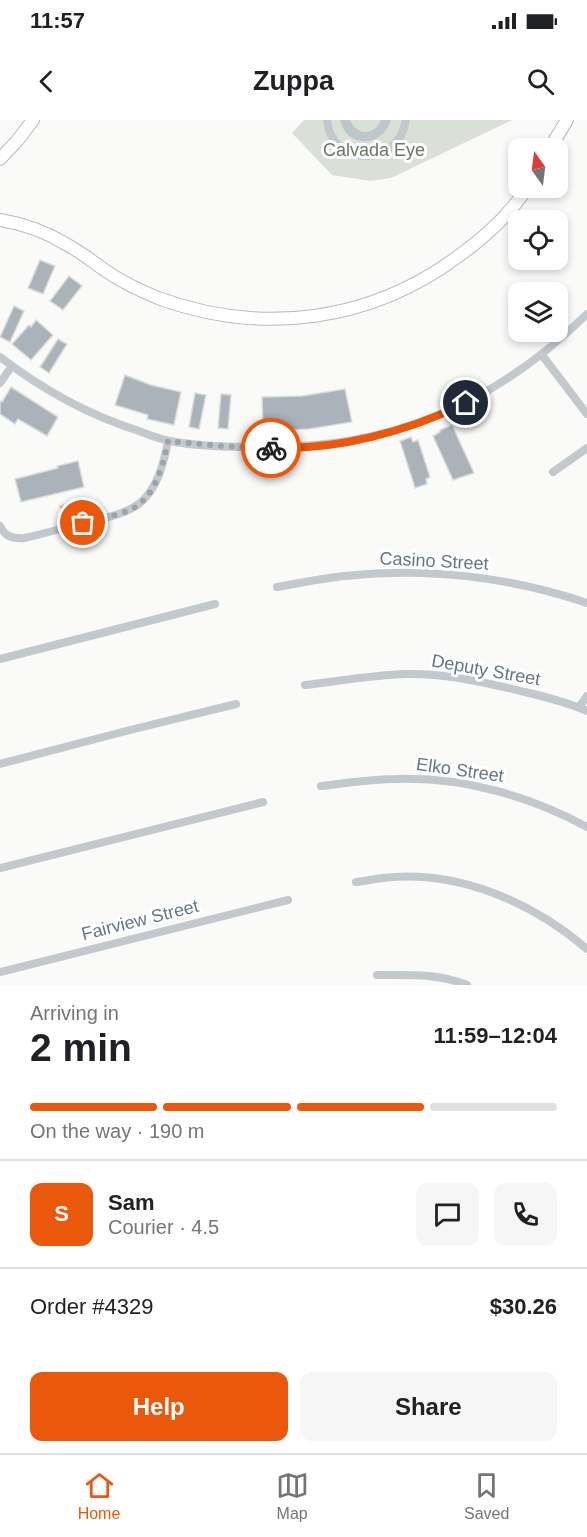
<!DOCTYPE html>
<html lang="en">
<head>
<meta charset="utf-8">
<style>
	body { margin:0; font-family:Arial,sans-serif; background:#f6f6f6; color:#202124; height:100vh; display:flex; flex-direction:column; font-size:22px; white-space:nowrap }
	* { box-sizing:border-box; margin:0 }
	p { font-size:20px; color:#757577 }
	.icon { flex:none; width:33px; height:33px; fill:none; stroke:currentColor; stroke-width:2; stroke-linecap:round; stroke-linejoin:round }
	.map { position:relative; height:865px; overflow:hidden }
	.drawer { display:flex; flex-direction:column; background:#fff; flex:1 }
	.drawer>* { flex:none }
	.needle { width:39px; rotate:346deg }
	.controls { position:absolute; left:508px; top:18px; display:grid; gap:12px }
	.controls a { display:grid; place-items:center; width:60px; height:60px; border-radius:12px; background:#fff; box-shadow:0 3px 9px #0003; font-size:30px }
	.pin { position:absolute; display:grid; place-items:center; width:51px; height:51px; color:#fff; margin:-26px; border:3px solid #fff; border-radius:50%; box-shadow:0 2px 6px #0007 }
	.courier { position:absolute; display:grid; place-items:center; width:60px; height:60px; margin:-30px; border:4px solid #ea580c; border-radius:50%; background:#fff; color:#222; box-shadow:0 2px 8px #0007 }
	.overview em { font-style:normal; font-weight:800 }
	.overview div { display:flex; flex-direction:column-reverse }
	.overview { display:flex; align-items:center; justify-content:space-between; height:102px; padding:0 30px }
	h1 { font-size:39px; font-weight:800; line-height:45px }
	.bar { display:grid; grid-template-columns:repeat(4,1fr); gap:9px 6px; align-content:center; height:72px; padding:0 30px }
	.bar i { height:8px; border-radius:4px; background:#e0e0e0 }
	.bar .selected { background:#ea580c }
	.bar p { grid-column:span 4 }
	.line { display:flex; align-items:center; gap:15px; padding:0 30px; border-top:2px solid #e0e0e0 }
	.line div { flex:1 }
	.round { display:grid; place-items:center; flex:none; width:63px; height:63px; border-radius:12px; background:#f6f6f6 }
	.cta { display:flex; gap:12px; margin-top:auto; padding:12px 30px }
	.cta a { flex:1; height:69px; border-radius:12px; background:#ea580c; color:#fff; font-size:24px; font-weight:800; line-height:69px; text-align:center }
	.cta a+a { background:#f6f6f6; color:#202124 }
	.status { display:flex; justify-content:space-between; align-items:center; height:42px; padding:0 30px; background:#fff; direction:ltr }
	.status svg { height:16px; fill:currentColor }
	header { display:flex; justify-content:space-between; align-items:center; height:78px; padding:0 30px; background:#fff; font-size:27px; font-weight:800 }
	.menu { display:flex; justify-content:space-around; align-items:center; height:84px; border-top:2px solid #e0e0e0; background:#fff; font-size:16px; color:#757577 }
	.menu a { display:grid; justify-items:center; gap:3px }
	.menu .selected { color:#ea580c }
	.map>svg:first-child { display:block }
	.green { fill:#dadfd7 }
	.water { fill:#bbc7cb }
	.building { fill:#aab3b9; stroke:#dcdcda; stroke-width:1.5 }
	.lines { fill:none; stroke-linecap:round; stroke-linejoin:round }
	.secondary-casing { stroke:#b3babf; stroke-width:14 }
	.minor { stroke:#c3c8cc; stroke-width:8 }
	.secondary { stroke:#fff; stroke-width:12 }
	.done { stroke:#99a4ac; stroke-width:6; stroke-dasharray:0 10.8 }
	.route { stroke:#ea580c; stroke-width:8 }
	.labels { text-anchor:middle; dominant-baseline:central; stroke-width:6; stroke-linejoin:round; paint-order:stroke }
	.park-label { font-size:18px; fill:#687a64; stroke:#fff }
	.street-label { font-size:18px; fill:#657683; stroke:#fff }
</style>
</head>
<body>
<div class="status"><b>11:57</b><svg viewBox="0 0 49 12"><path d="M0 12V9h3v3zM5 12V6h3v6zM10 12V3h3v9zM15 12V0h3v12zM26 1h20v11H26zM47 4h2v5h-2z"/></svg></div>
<header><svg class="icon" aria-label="back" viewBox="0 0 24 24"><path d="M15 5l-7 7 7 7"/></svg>Zuppa<svg class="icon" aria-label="search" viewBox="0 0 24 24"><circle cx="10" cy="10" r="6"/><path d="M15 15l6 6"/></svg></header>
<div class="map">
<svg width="587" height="865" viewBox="0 0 587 865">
	<rect width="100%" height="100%" fill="#fafaf8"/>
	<path class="green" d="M304 0H512L391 58 370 61 332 55 292 13Z"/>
	<path class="water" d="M340 0H350C357 16 374 16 381 0H391C382 28 347 29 340 0Z"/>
	<path class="building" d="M40 140 55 146 43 174 28 168Z
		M69 156 82 166 63 190 50 181Z
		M14 186 24 191 10 222 0 217Z
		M36 200 53 215 31 240 12 224 29 205 31 207Z
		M58 219 67 224 49 253 40 247Z
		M125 255 151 265 181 272 174 305 147 299 148 295 115 285Z
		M11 267 58 297 47 316 18 299 15 304 0 294V281L2 282Z
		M345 269 352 302 309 309 263 311 262 277 302 276Z
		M195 273 206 275 199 309 189 307Z
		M221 274 231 275 228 309 218 308Z
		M452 305 474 353 453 360 433 316 440 312V310Z
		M411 317 413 322 418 320 430 357 426 359 427 364 415 368 400 321Z
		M78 341 84 367 21 382 15 359 58 348 57 346Z
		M88 378 90 384 61 391 60 386Z"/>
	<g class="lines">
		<defs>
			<path id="secondary" d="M550 28 567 0
				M0 39 17 21 33 0
				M0 100C23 104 44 111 64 123 80 131 94 143 109 153 124 163 141 171 158 178 262 216 371 202 460 135 485 117 510 94 527 68"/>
		</defs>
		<use href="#secondary" class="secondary-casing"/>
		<path class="minor" d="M327 0C331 47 398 49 406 0
			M542 235 587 294
			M0 237C43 270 88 295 139 311 149 315 160 319 170 321 196 326 224 327 251 327 385 331 491 288 587 194
			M0 263 12 246
			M553 352 587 328
			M0 406C5 417 13 419 25 418 46 413 67 407 88 402 105 398 126 394 140 383 158 368 164 342 168 321
			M277 467C300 463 323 458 345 456 426 447 511 457 587 483
			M0 539 215 484
			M305 565C339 561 373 555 406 554 446 553 487 563 525 572 546 577 567 582 587 591
			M579 587 587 576
			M0 644 130 610 236 584
			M321 666C347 663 372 659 398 659 463 657 530 676 587 707
			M0 748 263 682
			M356 762C365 761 374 759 383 758 457 749 532 782 587 829
			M0 852 288 780
			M377 855C408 855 438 853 467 865"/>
		<use href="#secondary" class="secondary"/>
	</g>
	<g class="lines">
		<path class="done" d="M83 403C98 399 116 396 130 390 155 378 163 346 168 321L220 326 271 328"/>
		<path class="route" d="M271 328C338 330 406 312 466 283"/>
	</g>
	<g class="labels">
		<g class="park-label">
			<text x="374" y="30">Calvada Eye</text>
		</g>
		<g class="street-label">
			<text transform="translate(434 441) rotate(3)">Casino Street</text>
			<text transform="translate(486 550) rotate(10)">Deputy Street</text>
			<text transform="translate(460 650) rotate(8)">Elko Street</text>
			<text transform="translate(140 800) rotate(-14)">Fairview Street</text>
		</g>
	</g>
</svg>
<div class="controls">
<a><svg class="needle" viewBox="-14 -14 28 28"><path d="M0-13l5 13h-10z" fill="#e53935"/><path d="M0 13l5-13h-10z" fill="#757577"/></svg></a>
<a><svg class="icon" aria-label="locate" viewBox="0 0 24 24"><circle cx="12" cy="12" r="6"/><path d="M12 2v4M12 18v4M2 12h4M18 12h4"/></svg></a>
<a><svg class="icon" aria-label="layers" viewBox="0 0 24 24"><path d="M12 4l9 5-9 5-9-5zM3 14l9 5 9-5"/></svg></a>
</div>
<div class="pin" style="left:83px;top:403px;background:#ea580c"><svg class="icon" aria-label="bag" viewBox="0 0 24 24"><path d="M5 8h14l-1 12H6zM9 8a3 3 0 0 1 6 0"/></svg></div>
<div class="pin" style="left:466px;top:283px;background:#1f2937"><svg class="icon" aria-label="home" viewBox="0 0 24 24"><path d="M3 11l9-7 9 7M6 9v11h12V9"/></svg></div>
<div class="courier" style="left:271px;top:328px"><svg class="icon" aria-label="bike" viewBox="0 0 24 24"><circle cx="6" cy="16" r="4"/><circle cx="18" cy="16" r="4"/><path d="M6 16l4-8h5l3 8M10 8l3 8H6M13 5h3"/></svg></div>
</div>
<section class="drawer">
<div class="overview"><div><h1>2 min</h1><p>Arriving in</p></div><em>11:59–12:04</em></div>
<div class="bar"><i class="selected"></i><i class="selected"></i><i class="selected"></i><i></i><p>On the way · 190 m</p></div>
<div class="line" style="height:108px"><b class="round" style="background:#ea580c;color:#fff">S</b><div><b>Sam</b><p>Courier · 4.5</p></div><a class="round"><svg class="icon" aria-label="chat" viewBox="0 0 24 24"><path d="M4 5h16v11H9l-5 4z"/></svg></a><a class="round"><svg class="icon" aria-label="phone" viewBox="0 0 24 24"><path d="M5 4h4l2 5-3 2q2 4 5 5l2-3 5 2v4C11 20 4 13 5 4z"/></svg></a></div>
<div class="line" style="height:78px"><div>Order #4329</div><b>$30.26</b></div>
<div class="cta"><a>Help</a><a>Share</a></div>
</section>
<nav class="menu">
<a class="selected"><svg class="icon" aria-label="home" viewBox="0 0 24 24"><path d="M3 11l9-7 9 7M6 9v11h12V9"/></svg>Home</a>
<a><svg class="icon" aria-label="map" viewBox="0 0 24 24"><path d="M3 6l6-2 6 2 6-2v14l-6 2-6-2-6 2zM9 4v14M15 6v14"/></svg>Map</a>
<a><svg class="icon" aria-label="saved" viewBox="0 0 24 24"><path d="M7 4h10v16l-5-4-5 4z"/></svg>Saved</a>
</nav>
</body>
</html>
